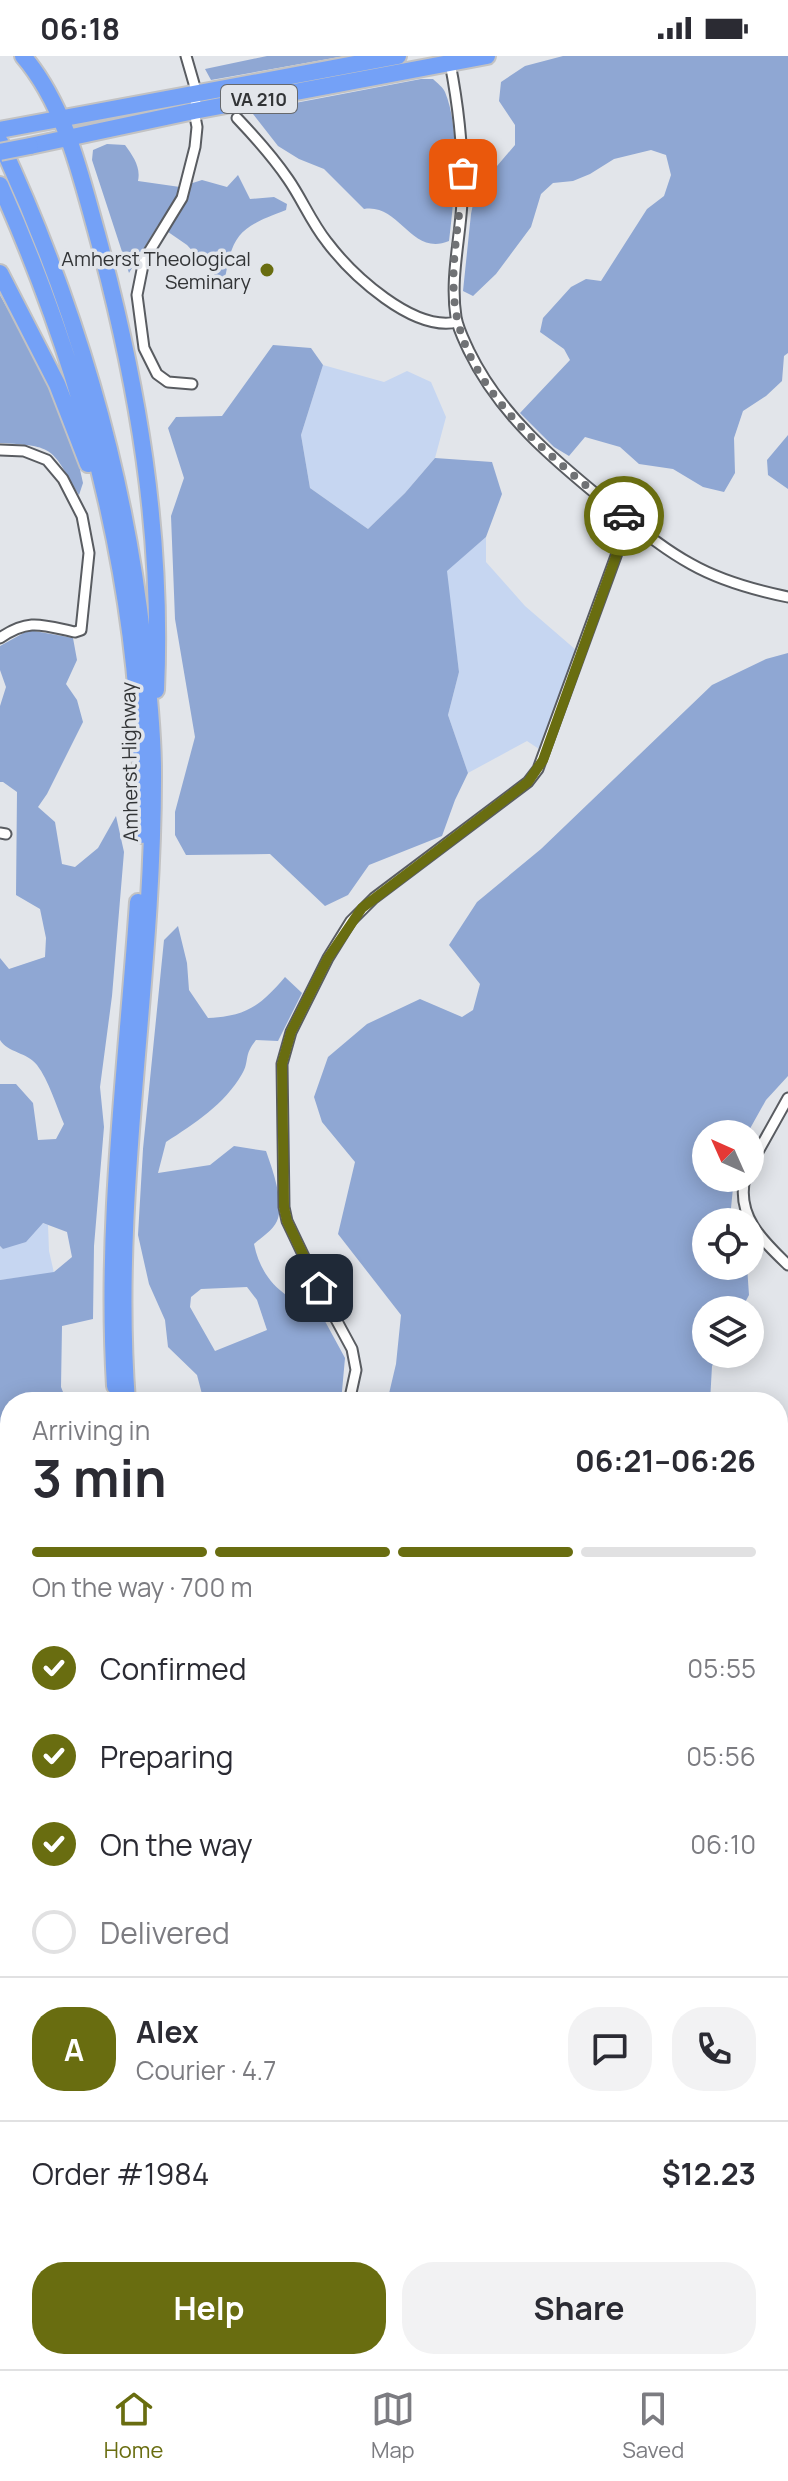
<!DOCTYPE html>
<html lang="en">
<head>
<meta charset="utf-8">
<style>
	body { margin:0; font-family:Manrope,sans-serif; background:#f2f2f3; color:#2b2b33; height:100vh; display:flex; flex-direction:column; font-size:30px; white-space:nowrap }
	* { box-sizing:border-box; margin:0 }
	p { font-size:26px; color:#7c7c81 }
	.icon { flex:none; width:44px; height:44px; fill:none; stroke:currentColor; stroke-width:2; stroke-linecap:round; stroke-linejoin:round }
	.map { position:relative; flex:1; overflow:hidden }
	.details { position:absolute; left:0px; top:1336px; width:788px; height:978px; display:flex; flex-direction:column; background:#fff; border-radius:32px 32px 0 0; box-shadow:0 4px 20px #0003 }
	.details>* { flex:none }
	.needle { width:52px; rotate:315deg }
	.buttons { position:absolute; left:692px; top:1064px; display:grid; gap:16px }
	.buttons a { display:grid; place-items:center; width:72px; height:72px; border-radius:50%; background:#fff; box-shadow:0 4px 20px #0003; font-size:40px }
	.pin { position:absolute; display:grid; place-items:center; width:68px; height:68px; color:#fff; margin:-34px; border-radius:16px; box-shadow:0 4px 12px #0006 }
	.courier { position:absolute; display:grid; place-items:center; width:80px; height:80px; margin:-40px; border:6px solid #696d10; border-radius:50%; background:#fff; color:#222; box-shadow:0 2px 10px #0007 }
	.headline em { font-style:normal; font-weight:700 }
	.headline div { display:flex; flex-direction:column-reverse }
	.headline { display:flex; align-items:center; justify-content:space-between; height:136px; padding:0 32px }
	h1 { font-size:52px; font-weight:700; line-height:60px }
	.bar { display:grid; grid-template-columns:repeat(4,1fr); gap:12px 8px; align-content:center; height:96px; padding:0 32px }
	.bar i { height:10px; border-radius:6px; background:#e1e1e2 }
	.bar .active { background:#696d10 }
	.bar p { grid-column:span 4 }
	.line { display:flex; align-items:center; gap:20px; padding:0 32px; border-top:2px solid #e1e1e2 }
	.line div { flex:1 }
	.round { display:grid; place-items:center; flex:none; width:84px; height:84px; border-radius:32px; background:#f2f2f3 }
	ol { padding:0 32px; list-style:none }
	li { display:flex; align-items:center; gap:24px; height:88px }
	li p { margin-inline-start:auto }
	li .icon { padding:8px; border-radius:50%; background:#696d10; color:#fff; stroke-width:4 }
	li:last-child { color:#7c7c81 }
	li i { width:44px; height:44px; border:4px solid #e1e1e2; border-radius:50% }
	.cta { display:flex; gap:16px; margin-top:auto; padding:16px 32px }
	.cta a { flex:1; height:92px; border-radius:32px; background:#696d10; color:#fff; font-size:32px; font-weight:700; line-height:92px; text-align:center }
	.cta a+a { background:#f2f2f3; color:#2b2b33 }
	.status { display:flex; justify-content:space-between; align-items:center; height:56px; padding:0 40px; background:#fff; direction:ltr }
	.status svg { height:22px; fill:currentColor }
	.tab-bar { display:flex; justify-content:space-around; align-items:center; height:112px; border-top:2px solid #e1e1e2; background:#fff; font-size:22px; color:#7c7c81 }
	.tab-bar a { display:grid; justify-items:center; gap:4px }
	.tab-bar .active { color:#696d10 }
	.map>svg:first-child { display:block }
	.green { fill:#c6d6f1 }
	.forest { fill:#8fa7d3; fill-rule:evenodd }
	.water { fill:#a3bce8 }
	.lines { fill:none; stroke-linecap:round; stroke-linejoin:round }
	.street-casing { stroke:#595c61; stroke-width:13 }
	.secondary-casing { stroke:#595c61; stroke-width:18 }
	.highway-casing { stroke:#c2c2c3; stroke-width:20 }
	.street { stroke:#fff; stroke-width:9 }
	.secondary { stroke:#d5e3fd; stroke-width:14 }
	.highway { stroke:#74a1f7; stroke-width:16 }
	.rail { stroke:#7b7e81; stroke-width:3; stroke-dasharray:4 8; stroke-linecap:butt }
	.highway-bridge-casing { stroke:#c2c2c3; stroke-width:20; stroke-linecap:butt }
	.highway-bridge { stroke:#74a1f7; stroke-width:16 }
	.done { stroke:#707275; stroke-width:8; stroke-dasharray:0 14.4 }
	.route { stroke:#696d10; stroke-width:10 }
	.poi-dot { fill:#696d10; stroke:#e2e5ea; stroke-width:3 }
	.labels { text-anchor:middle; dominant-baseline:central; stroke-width:7; stroke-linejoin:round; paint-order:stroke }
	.shield { fill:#e2e5ea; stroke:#67696c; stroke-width:2 }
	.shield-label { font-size:18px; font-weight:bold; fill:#323436 }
	.poi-label { font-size:20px; fill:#323436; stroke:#e2e5ea; text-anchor:end }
	.street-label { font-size:20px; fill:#323436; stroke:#e2e5ea }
</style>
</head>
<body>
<div class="status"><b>06:18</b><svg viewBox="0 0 49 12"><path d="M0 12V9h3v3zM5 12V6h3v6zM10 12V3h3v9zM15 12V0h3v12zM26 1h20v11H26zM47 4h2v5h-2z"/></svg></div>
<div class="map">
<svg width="788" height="2313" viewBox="0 0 788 2313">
	<rect width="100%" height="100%" fill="#e2e5ea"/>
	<path class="green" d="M323 309 384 326 407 315 431 326 446 361 435 402 405 437 368 473 310 432 301 379Z
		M486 481V506L525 550 576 594 542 695 527 685 468 717 448 659 459 616 446 515Z
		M42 1167 48 1169 49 1195 54 1217 0 1224V1190L3 1193Z
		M200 2304H273L274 2313 215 2311Z"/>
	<path class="forest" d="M267 0H345L211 24 205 13Z
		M563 0H788V297L784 300 782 325 766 340 743 355 734 382 735 417 724 436 703 431 673 413 639 408 620 391 585 381 569 400 554 391 520 357 570 304 564 293 540 276 543 262 571 231 586 223 601 225 647 153 664 140 671 119 666 99 651 94 614 103 590 118 573 125 553 127 541 138 531 171 496 218 473 240 463 235 471 158 478 124 497 110 515 89V69L499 45 501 26 525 10Z
		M421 23H433C437 27 443 31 445 36 461 74 454 145 449 185 411 201 400 147 364 153L324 113 299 103 278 90 253 58 290 48Z
		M107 88 125 89C133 100 141 111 138 125L180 131 202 124 227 131 238 119 250 143 274 141 287 148 286 154C238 172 232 178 224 229L187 189 158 169 129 217 92 104 93 94Z
		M0 239 49 328 74 387 83 427 79 439C51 392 56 390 0 387Z
		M273 289 311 292 323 309 301 379 310 432 368 473 405 437 435 402 492 406 502 438 486 481 447 515 459 616 448 659 468 717 455 744 442 780 369 809 348 839 325 850 270 798 186 799 175 779V756L195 681 175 563 171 460 184 422 168 372 176 361 222 360Z
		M788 379V433L768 419 767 404Z
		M29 574 73 582 77 604 66 628 77 644 83 666 47 738 38 751 55 766 62 808 75 811 98 792 116 760 124 796 112 940 100 1031 104 1071 94 1190 93 1263 62 1270 61 1331 67 1346H10V1400L0 1404V1224L54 1216 72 1201 67 1176 43 1167 26 1186 3 1193 0 1190V1028H16L33 1047 38 1084 56 1083 64 1068C56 1049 49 1025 37 1009 27 996 8 997 0 984V902L9 913 45 901 46 882 40 853 16 839 17 736 3 726H0V650L6 631 0 614V590Z
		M788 597V1020L766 1044 747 1078H706V1122H734L731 1152 735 1166H706V1210H747L749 1239 741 1254H706V1298H719L712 1310 710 1346H387L396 1308 401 1259 338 1178 355 1106 322 1066 314 1041 328 1001 367 968 420 943 462 961 473 954 480 928 449 889 477 846 541 793 712 629 766 603Z
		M178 870 187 907 189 934 208 962C247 960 260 950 285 921L302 937 278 985 256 984C243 1000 250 1005 242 1018 225 1048 194 1068 166 1086L158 1117 210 1109 234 1090 266 1095C272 1112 285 1147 277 1165 273 1174 262 1181 254 1188 262 1226 285 1243 320 1256L345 1302 341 1346H196L203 1342 197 1319 168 1291 165 1264 149 1228 138 1179 143 1093 164 884ZM247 1231 257 1244 267 1274 215 1295 190 1251 191 1241 201 1233Z
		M778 1557 788 1565V1937L778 1935Z
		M10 1575V1888H0V1576Z
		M778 2027 788 2031V2215L778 2216Z
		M0 2032H10V2090H0Z
		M0 2168 10 2171V2221L0 2227Z"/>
	<path class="water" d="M778 1935 788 1937V2031L778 2027Z
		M0 1937H10V2032H0Z
		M0 2090H10V2179L0 2176Z
		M788 2215V2283H778V2216Z"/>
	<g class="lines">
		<defs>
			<path id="street" d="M186 0 197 38 194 55 197 71 195 91 182 142 144 204 137 239 144 292 157 318 168 326 192 328
				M450 7C459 53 464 99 462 146 460 185 450 222 456 261 458 273 464 284 469 295 500 359 553 403 607 447 634 468 660 491 691 508 721 525 754 534 788 541
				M237 62C255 81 273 101 288 123 302 143 311 166 327 186 352 219 413 276 457 266
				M0 394 24 395 47 404 63 423 82 460 89 497 81 574 75 576C42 569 29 562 0 582
				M0 777 6 778
				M750 1110 788 1042
				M745 1122C736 1160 763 1185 788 1209
				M349 1346 356 1314 352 1293 319 1232 287 1165 284 1151 282 1008 291 976 328 902 351 865 374 842 528 726 538 713 620 489 626 462
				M0 1541 6 1553
				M0 2297 10 2299"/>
			<path id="secondary" d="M187 2304 206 2313
				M31 2313 34 2304
				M569 2313H628"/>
			<path id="highway" d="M23 0C65 49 80 117 97 178 138 329 163 476 156 634
				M0 74 398 0
				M0 86C74 245 124 411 143 586 148 628 153 672 153 715 154 925 111 1135 127 1346
				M30 90 194 55 487 0
				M0 129C91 333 147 555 141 779
				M0 217 57 328 88 408
				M115 1330C105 1167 127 1008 138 846
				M280 2304 281 2313
				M295 2304 296 2313"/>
		</defs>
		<use href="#street" class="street-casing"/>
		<use href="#secondary" class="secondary-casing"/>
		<use href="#highway" class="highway-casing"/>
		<use href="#street" class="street"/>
		<use href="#secondary" class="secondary"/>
		<use href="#highway" class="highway"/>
		<path class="rail" d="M0 2272 10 2277
			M65 2304 80 2313
			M101 2304 126 2313"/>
		<defs>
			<path id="highway-bridge" d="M0 96 30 90"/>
		</defs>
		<use href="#highway-bridge" class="highway-bridge-casing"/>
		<use href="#highway-bridge" class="highway-bridge"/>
	</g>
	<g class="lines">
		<path class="done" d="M463 117C461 157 451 199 454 239 459 334 556 405 624 460"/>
		<path class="route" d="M319 1232 287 1165 284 1151 282 1008 291 976 328 902 362 852 528 726 543 704 620 489 626 462 624 460"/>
	</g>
	<circle class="poi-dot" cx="267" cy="214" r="8"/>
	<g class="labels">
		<rect class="shield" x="221" y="29" width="76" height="28" rx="6"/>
		<g class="shield-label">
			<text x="259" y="43">VA 210</text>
		</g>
		<g class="poi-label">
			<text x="251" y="202">Amherst Theological<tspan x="251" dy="23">Seminary</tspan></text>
		</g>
		<g class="street-label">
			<text transform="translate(129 706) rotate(-91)">Amherst Highway</text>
		</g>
	</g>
</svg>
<div class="buttons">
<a><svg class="needle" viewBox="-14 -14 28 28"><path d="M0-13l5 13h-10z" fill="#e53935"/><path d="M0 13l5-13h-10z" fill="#7c7c81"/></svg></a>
<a><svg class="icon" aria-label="locate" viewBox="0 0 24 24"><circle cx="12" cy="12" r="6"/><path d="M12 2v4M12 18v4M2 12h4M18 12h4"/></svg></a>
<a><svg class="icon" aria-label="layers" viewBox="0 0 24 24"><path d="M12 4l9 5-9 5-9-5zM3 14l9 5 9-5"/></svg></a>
</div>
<div class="pin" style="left:463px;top:117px;background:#ea580c"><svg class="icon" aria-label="bag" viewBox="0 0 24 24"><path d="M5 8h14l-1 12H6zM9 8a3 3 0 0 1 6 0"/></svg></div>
<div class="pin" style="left:319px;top:1232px;background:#1f2937"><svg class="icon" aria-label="home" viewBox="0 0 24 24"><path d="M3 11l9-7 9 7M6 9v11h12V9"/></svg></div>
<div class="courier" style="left:624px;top:460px"><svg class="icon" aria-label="car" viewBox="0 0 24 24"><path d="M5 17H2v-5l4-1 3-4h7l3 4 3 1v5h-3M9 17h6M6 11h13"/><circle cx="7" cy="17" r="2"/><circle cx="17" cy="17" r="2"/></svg></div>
<section class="details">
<div class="headline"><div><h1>3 min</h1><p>Arriving in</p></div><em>06:21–06:26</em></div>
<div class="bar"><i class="active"></i><i class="active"></i><i class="active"></i><i></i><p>On the way · 700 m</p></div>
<ol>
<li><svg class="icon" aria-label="check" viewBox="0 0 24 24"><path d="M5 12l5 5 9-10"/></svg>Confirmed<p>05:55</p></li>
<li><svg class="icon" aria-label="check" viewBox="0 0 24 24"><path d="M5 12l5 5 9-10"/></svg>Preparing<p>05:56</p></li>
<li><svg class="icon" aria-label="check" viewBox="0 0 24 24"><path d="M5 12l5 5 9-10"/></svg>On the way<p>06:10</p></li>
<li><i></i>Delivered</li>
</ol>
<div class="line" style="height:144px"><b class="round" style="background:#696d10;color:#fff">A</b><div><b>Alex</b><p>Courier · 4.7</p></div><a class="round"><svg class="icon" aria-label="chat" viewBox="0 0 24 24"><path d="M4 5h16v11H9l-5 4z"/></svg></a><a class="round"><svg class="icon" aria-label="phone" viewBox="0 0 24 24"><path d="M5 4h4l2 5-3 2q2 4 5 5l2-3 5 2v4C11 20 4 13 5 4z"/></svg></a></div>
<div class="line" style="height:104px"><div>Order #1984</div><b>$12.23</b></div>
<div class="cta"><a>Help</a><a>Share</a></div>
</section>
</div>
<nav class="tab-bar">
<a class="active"><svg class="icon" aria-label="home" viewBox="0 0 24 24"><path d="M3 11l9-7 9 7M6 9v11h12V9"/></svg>Home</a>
<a><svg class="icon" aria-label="map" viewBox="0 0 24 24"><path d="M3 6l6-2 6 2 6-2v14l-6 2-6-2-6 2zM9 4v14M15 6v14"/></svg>Map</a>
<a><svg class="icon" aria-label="saved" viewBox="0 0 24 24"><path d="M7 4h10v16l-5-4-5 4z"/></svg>Saved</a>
</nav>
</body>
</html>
